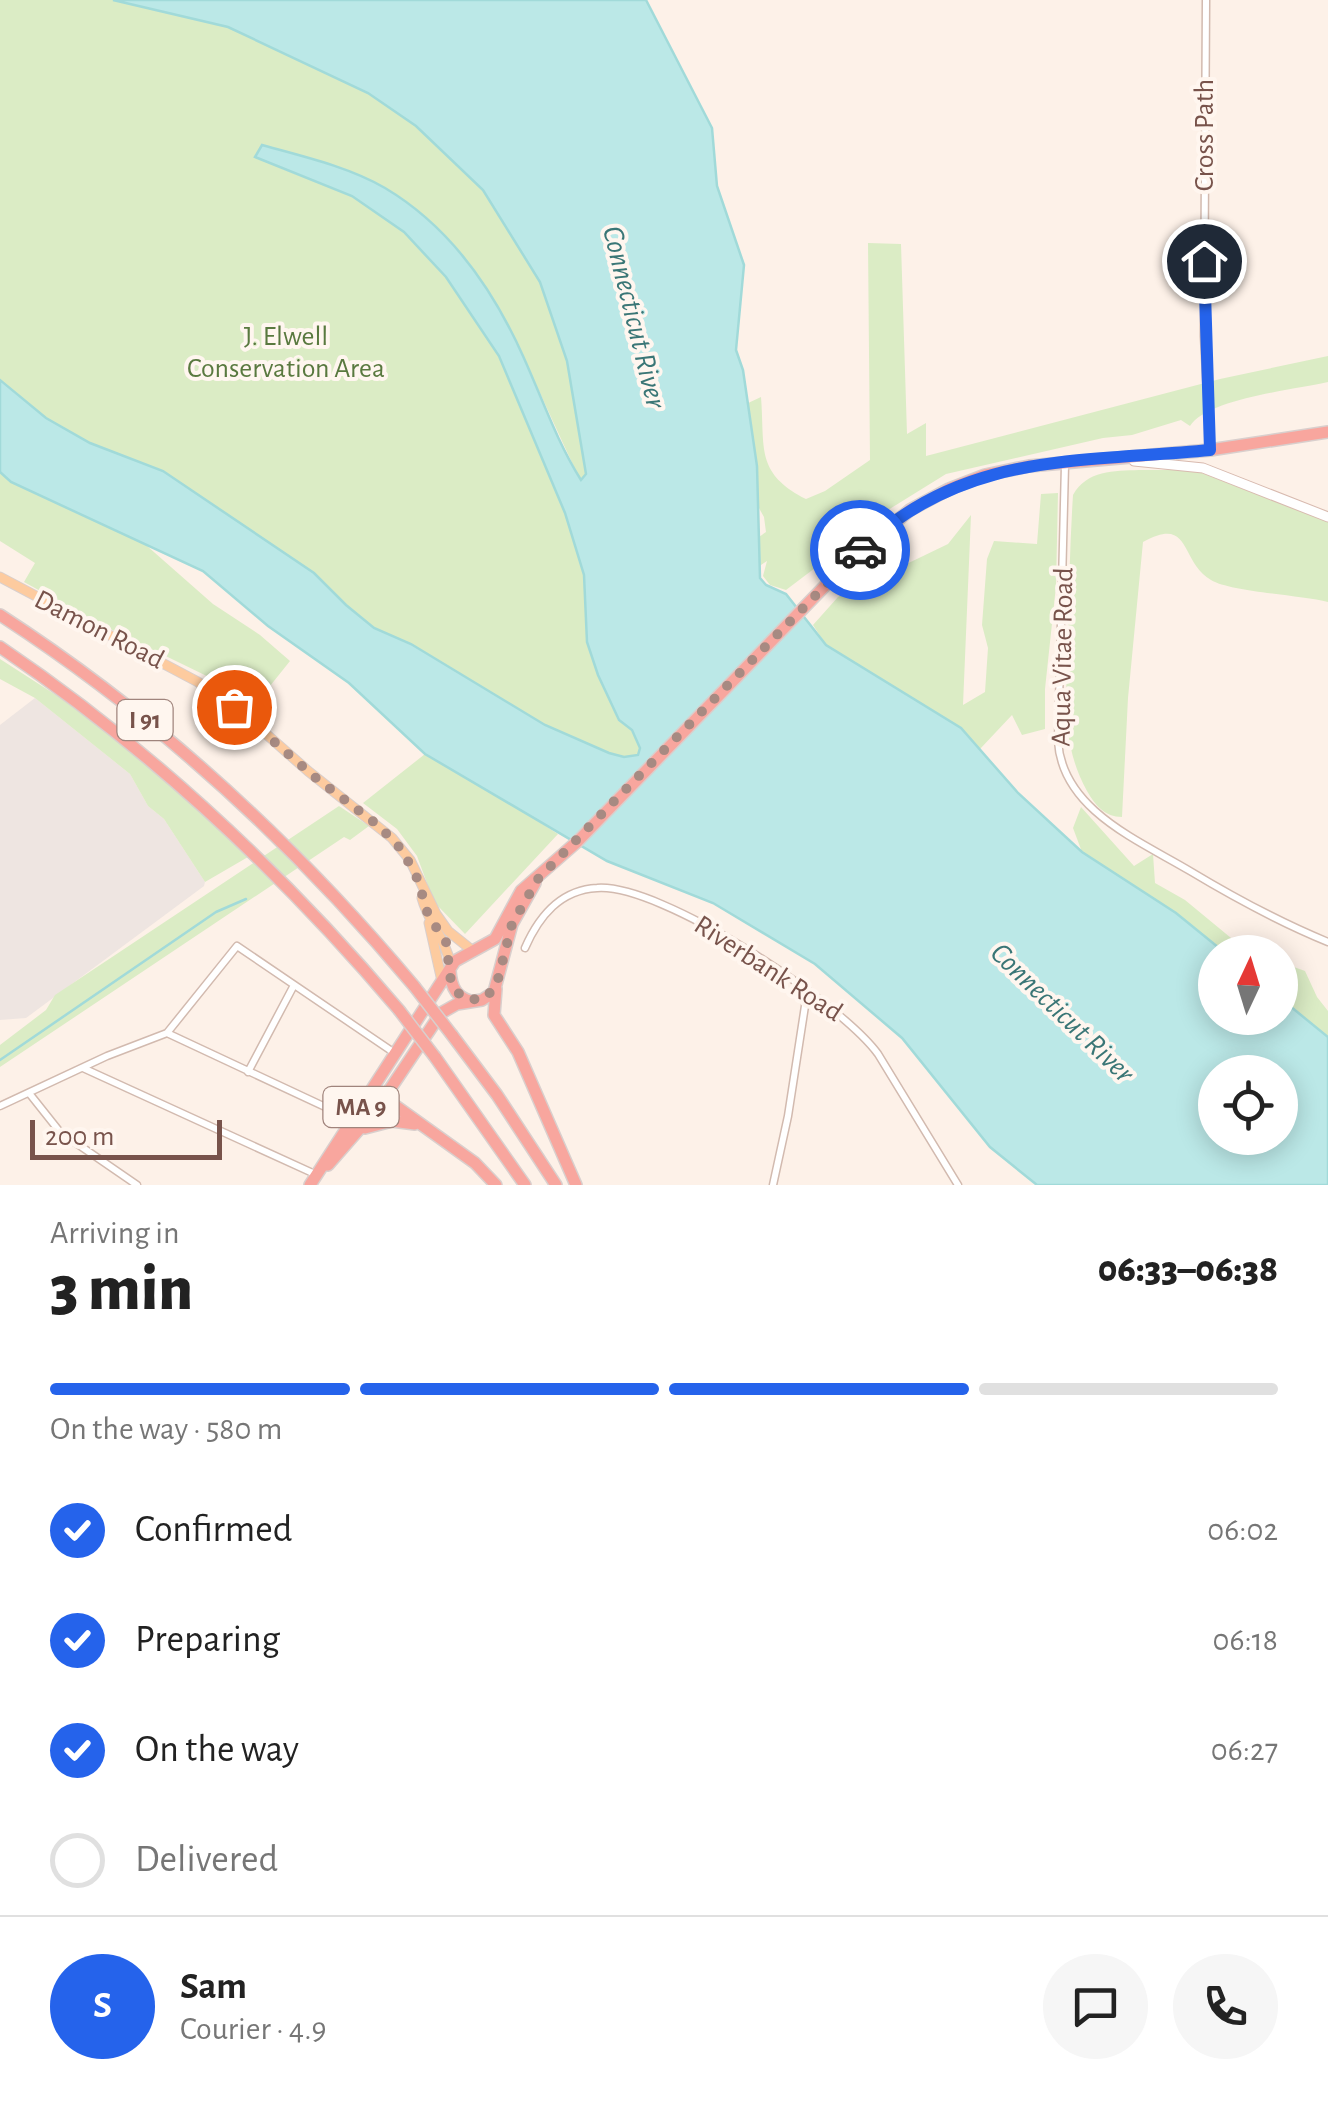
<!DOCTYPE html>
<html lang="en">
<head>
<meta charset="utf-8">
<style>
	body { margin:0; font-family:"Alegreya Sans",sans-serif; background:#f6f6f6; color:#222; height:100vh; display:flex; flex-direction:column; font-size:38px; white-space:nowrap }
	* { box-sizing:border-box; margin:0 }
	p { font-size:32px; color:#767676 }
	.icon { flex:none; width:55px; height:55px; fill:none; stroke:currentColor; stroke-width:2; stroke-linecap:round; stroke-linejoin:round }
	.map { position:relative; height:1185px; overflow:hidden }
	.details { display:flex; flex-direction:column; background:#fff; flex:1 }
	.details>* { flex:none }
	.needle { width:65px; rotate:4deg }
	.tools { position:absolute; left:1198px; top:935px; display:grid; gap:20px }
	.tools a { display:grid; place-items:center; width:100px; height:100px; border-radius:50%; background:#fff; box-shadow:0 5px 25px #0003; font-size:50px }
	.scale { position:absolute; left:30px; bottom:25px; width:192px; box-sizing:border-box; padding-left:10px; border:5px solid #78534b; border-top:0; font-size:28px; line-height:35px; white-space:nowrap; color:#78534b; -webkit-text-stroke:8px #fff6ef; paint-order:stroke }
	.pin { position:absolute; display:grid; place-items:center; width:85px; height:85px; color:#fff; margin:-42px; border:5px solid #fff; border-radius:50%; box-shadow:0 2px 10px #0007 }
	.courier { position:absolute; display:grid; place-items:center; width:100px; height:100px; margin:-50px; border:8px solid #2563eb; border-radius:50%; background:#fff; color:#222; box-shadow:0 2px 12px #0007 }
	.summary em { font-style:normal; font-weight:800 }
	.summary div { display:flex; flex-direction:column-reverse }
	.summary { display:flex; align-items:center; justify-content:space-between; height:170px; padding:0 50px }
	h1 { font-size:65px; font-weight:800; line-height:75px }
	.bar { display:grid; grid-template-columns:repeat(4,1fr); gap:15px 10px; align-content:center; height:120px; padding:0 50px }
	.bar i { height:12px; border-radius:8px; background:#e0e0e0 }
	.bar .on { background:#2563eb }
	.bar p { grid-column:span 4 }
	.line { display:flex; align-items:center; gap:25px; padding:0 50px; border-top:2px solid #e0e0e0 }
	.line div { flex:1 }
	.round { display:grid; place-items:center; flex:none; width:105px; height:105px; border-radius:52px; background:#f6f6f6 }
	ol { padding:0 50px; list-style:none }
	li { display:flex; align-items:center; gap:30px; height:110px }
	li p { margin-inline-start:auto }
	li .icon { padding:10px; border-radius:50%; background:#2563eb; color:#fff; stroke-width:4 }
	li:last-child { color:#767676 }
	li i { width:55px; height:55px; border:5px solid #e0e0e0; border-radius:50% }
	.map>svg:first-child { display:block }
	.industrial { fill:#eee5e1 }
	.green { fill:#dbecc5 }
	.water { fill:#bbe8e7; stroke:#a1dad9; stroke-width:2.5; fill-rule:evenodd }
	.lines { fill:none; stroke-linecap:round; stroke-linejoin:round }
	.stream { stroke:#a1dad9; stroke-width:2.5 }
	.street-casing { stroke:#d2baaf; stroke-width:9 }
	.secondary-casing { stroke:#d8baaf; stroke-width:11 }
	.primary-casing { stroke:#d9cfcd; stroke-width:11 }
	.highway-casing { stroke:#d9cfcd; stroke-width:14 }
	.street { stroke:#fff; stroke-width:6 }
	.secondary { stroke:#fff; stroke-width:9 }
	.primary { stroke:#fdcb9f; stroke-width:9 }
	.highway { stroke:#f8a69e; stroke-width:11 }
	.highway-bridge-casing { stroke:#d9cfcd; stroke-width:14; stroke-linecap:butt }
	.highway-bridge { stroke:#f8a69e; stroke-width:11 }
	.done { stroke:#a78a82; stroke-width:10; stroke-dasharray:0 18 }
	.route { stroke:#2563eb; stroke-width:12 }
	.labels { text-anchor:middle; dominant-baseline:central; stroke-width:8; stroke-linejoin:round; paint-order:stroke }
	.shield { fill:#fff6ef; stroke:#a0847c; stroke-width:2.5 }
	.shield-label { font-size:25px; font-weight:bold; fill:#78534b }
	.street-label { font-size:28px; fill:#78534b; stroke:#fff6ef }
	.park-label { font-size:28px; fill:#59793f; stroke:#fff6ef }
	.water-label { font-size:30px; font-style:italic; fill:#3a7676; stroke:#fff6ef }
</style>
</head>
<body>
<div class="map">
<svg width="1328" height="1185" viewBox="0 0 1328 1185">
	<rect width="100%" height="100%" fill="#fdf1e8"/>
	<path class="industrial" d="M35 698 130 774 148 806 164 819 205 882 204 886 26 1018 0 1020V725Z"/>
	<path class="green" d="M0 0H113L228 27 368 93 416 126 483 189 540 282 567 361 586 475 581 481C528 375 492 253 385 188 349 167 303 156 263 146L280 168 352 196 404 232 446 277 499 356 565 513 584 575 587 642 598 675 618 720 631 730 640 748 638 755 624 757 609 753 545 725 411 644 374 628 163 471 90 443 46 418 0 380Z
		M868 243 901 244 907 434 926 423V456L1220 379 1328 356V382C1292 390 1207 399 1190 426L1181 420 1132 435 1103 438 946 474 867 523 844 546 786 590 770 585 763 576 767 561 681 618 672 597 766 532 764 517 755 501 746 404 761 397C765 448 755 473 806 499L825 491 870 460Z
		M0 464 138 538 213 604 260 635 290 661 258 701 102 625 24 582 35 563 0 541Z
		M1139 470H1194L1328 522V602C1300 595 1231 592 1211 580 1179 561 1192 515 1143 542L1128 698 1122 817C1105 817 1095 805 1087 791 1059 741 1067 689 1068 634 1069 588 1070 542 1073 495 1087 470 1114 471 1139 470Z
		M1058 493 1056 586 1045 689V729L1022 735 1012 715 980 749 961 728 826 645 813 625 838 597 948 544 971 515 963 705 985 692 988 648 982 625 987 559 994 541 1037 544 1041 494Z
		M0 659 59 697 147 763 248 857 205 882 164 819 148 806 130 774 35 698 0 679Z
		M425 754 473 780 558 834 465 934 434 902 417 856 397 829 363 803Z
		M339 806 369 826 350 840 344 837 0 1067V1045L46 1010 55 995Z
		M1081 807 1134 866 1153 854 1155 883 1185 900 1248 952H1224L1176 913 1082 852 1073 828Z
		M1280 962 1305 971 1317 997 1328 1011V1037L1280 998Z"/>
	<path class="water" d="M113 0H646L712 128 717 186 744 265 736 350 743 370 757 466 760 578 766 585 786 594 826 645 961 728 1018 793 1082 852 1176 913 1224 952H1215V1018H1280V998L1328 1037V1185H1037L990 1147 902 1038 815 964 713 903 607 861 425 754 349 683 268 626 203 571 11 482 0 472V380L46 418 90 443 163 471 314 573 346 605 374 628 411 644 545 725 609 753 624 757 638 755 640 748 632 730 619 720 598 675 587 642 584 575 565 513 499 356 446 277 404 232 352 196 255 157 262 145C302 156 349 167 385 188 449 226 493 289 523 356 542 398 557 442 581 480L586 474 567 361 540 282 483 190 416 126 368 93 228 27ZM1215 1072H1280V1138H1215Z"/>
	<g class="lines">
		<path class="stream" d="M0 1060 216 912 246 899"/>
		<defs>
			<path id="street" d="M1206 0 1204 336 1210 449
				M1065 465 1058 741C1062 810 1140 841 1190 871 1235 898 1279 922 1328 942
				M525 948C539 916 560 890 597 888 661 883 840 1002 878 1054L958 1185
				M167 1033 351 1119
				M83 1068 317 1175
				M248 1072 293 987
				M29 1093 60 1132 137 1185
				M0 1106 107 1056 167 1033 237 946 396 1054
				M773 1185 788 1116 807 993"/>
			<path id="secondary" d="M1134 461 1203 468 1328 517"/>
			<path id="primary" d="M0 577 198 682 239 710 308 771 392 838 410 860 436 914 448 931 473 951
				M422 898C429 924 445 937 451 966
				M429 923 442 981"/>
			<path id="highway" d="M0 615C156 716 294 843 414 986
				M0 647C151 749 281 871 399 1010
				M450 971C451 986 456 998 471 1001
				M496 989 494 1015 518 1052 576 1185
				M452 1035 497 1095 556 1185
				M435 1057 525 1185
				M383 1097 475 1163 496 1185
				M365 1128 392 1121 415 1124
				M328 1165 376 1110 441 1013 457 1004 482 1000 494 992 512 924 535 883
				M310 1185 455 961 495 939 521 891 578 841 851 559 910 510 949 489 985 475 1029 466 1210 450 1328 432"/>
		</defs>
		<use href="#street" class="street-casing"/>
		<use href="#secondary" class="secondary-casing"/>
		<use href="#primary" class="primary-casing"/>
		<use href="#highway" class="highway-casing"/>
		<use href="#street" class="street"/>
		<use href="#secondary" class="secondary"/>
		<use href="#primary" class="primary"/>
		<use href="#highway" class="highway"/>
		<defs>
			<path id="highway-bridge" d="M414 986 452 1035
				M399 1010 435 1057"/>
		</defs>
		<use href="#highway-bridge" class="highway-bridge-casing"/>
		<use href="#highway-bridge" class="highway-bridge"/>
	</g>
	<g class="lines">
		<path class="done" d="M234 707 316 778 379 826 402 850 418 880 428 915 446 942 451 982 462 998 482 1000 496 987 512 924 538 879 860 550"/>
		<path class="route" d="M860 550C964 451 1077 463 1210 450L1204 261"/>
	</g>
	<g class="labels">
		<g class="shield">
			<rect x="117.5" y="700" width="55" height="40" rx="8"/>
			<rect x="323.5" y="1087" width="75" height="40" rx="8"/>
		</g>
		<g class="shield-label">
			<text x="145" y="720">I 91</text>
			<text x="361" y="1107">MA 9</text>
		</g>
		<g class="street-label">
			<text transform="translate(1205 135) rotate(-90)">Cross Path</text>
			<text transform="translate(99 630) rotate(27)">Damon Road</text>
			<text transform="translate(1063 657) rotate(-89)">Aqua Vitae Road</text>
			<text transform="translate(768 969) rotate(33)">Riverbank Road</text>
		</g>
		<g class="park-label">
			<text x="286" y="337">J. Elwell<tspan x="286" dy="32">Conservation Area</tspan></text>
		</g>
		<g class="water-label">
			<text transform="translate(634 317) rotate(76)">Connecticut River</text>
			<text transform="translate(1062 1013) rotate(44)">Connecticut River</text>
		</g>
	</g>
</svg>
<div class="tools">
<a><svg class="needle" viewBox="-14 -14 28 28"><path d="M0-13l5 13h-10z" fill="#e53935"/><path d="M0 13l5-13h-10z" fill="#767676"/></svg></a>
<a><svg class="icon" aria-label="locate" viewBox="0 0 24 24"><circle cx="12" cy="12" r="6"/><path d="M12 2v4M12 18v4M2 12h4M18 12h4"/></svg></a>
</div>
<div class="scale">200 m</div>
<div class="pin" style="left:234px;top:707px;background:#ea580c"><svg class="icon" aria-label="bag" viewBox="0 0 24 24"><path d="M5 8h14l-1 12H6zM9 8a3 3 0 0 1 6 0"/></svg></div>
<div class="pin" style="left:1204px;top:261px;background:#1f2937"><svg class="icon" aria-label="home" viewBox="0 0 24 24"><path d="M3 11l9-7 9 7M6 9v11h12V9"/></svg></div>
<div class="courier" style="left:860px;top:550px"><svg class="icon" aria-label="car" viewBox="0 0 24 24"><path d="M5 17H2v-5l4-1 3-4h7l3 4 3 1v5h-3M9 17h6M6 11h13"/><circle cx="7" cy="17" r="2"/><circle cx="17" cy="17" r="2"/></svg></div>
</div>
<section class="details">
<div class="summary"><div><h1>3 min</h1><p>Arriving in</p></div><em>06:33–06:38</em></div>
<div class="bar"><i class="on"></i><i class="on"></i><i class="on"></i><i></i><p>On the way · 580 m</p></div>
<ol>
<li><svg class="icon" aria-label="check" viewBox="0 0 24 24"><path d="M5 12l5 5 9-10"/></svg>Confirmed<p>06:02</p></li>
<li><svg class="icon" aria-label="check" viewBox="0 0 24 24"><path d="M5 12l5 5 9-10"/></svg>Preparing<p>06:18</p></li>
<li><svg class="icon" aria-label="check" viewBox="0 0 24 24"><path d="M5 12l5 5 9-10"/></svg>On the way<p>06:27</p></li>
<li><i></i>Delivered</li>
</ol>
<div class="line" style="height:180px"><b class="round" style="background:#2563eb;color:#fff">S</b><div><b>Sam</b><p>Courier · 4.9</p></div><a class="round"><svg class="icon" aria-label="chat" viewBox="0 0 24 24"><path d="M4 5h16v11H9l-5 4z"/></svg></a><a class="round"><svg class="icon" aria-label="phone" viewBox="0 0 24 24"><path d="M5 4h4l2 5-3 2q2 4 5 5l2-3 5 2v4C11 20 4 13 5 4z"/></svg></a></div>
</section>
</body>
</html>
